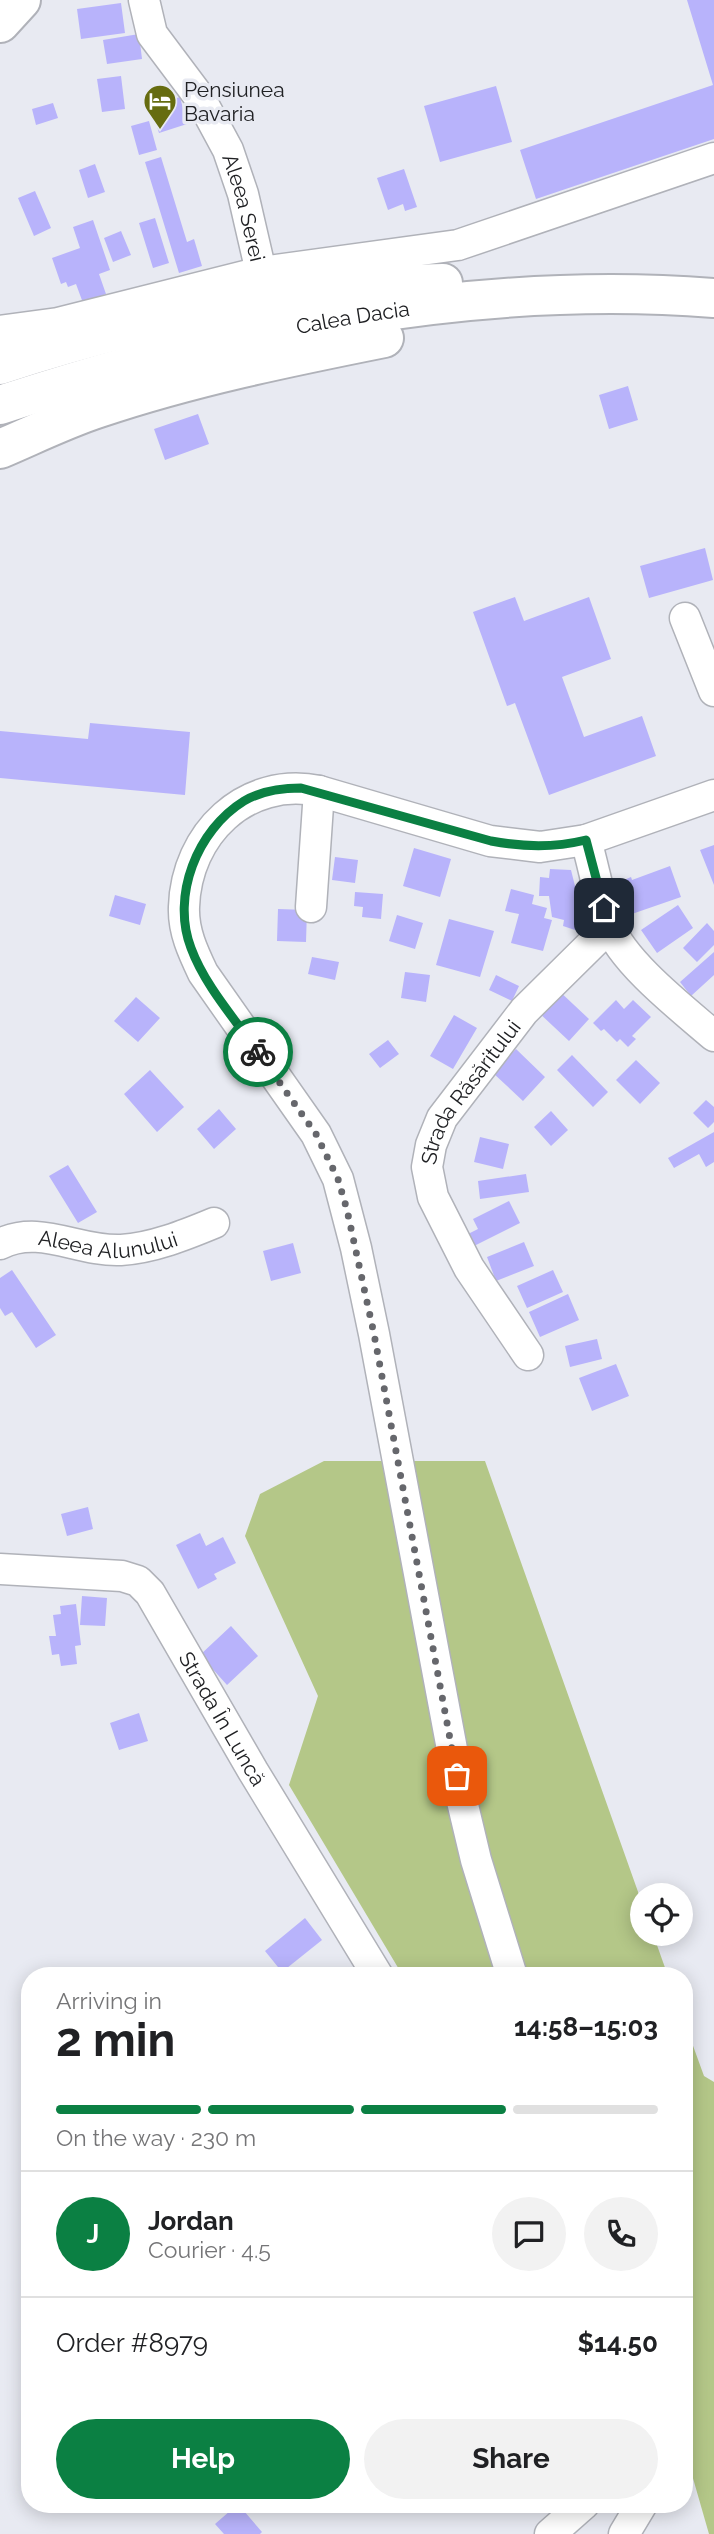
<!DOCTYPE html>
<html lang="en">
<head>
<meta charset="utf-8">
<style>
	body { margin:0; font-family:Raleway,sans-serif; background:#f2f2f2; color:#202124; height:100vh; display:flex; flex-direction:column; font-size:26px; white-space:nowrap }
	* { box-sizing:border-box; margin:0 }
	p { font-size:23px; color:#757577 }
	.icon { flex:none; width:38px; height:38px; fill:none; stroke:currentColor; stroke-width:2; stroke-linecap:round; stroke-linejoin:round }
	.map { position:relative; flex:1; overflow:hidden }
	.panel { position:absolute; left:21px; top:1967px; width:672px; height:546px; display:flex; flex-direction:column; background:#fff; border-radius:28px; box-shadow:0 4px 18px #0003 }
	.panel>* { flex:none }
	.fabs { position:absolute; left:630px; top:1883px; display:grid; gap:14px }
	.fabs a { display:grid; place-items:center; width:63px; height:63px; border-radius:50%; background:#fff; box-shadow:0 4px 18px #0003; font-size:35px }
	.pin { position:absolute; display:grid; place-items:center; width:60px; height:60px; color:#fff; margin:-30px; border-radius:14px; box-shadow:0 4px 10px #0006 }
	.courier { position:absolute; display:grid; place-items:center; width:70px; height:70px; margin:-35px; border:5px solid #0b8043; border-radius:50%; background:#fff; color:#222; box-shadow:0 2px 9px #0007 }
	.summary em { font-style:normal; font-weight:700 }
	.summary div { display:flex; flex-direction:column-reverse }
	.summary { display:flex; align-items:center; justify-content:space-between; height:119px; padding:0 35px }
	h1 { font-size:46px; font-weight:700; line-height:52px }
	.bar { display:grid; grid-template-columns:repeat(4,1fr); gap:10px 7px; align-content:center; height:84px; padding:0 35px }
	.bar i { height:9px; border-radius:5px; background:#e0e0e0 }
	.bar .active { background:#0b8043 }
	.bar p { grid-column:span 4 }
	.line { display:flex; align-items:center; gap:18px; padding:0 35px; border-top:2px solid #e0e0e0 }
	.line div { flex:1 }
	.round { display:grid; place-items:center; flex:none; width:74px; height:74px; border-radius:37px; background:#f2f2f2 }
	.action { display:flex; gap:14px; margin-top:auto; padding:14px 35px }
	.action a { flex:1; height:80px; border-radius:42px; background:#0b8043; color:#fff; font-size:28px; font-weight:700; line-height:80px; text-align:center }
	.action a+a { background:#f2f2f2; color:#202124 }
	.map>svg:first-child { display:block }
	.green { fill:#b4c788 }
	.building { fill:#b8b3fb }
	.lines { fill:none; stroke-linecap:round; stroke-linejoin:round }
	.minor-casing { stroke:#b0b2b9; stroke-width:33 }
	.major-casing { stroke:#b0b2b9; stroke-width:42 }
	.highway-casing { stroke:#b0b2b9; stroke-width:42 }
	.minor { stroke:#fff; stroke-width:30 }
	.major { stroke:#fff; stroke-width:38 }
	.highway { stroke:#fff; stroke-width:38 }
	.done { stroke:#66676c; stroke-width:7; stroke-dasharray:0 12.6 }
	.route { stroke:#0b8043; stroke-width:9 }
	.labels { text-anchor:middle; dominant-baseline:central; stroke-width:7; stroke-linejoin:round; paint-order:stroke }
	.poi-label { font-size:21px; fill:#202124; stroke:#e8eaf2; text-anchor:start }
	.street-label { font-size:21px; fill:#202124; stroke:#e8eaf2 }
</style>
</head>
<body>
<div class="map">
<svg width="714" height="2534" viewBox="0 0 714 2534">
	<rect width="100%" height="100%" fill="#e8eaf2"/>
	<path class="green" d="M324 1461H485L642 1903V1934H653L668 1976H403L289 1785 318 1696 245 1536 260 1494Z
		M684 2021 704 2076 714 2082V2534H709L684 2447Z"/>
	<path class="building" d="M687 0H714V139L536 199 520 150 713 85Z
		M121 3 125 33 81 39 77 9Z
		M139 34 142 59 107 64 103 40Z
		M121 76 125 109 102 112 97 79Z
		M496 86 512 142 440 162 424 106Z
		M180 97 187 124 159 133 151 106Z
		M53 103 58 118 36 125 32 109Z
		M149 121 157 150 139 155 131 126Z
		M161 157 187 242 194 239 202 266 179 273 145 162Z
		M95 164 105 192 88 198 79 170Z
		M404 169 417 207 405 211 403 204 388 210 377 178Z
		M35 191 51 228 34 236 18 198Z
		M155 218 169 263 153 268 139 223Z
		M93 220 110 270 99 274 106 294 83 303 76 284 68 287 66 282 61 284 52 258 80 248 73 227Z
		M121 231 131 255 113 262 104 238Z
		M628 386 638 420 609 429 599 395Z
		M198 414 209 444 165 460 154 429Z
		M705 548 713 580 649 598 640 566Z
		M515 597 524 621 589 597 611 659 562 677 584 737 642 716 656 756 549 795 515 703 507 706 473 612Z
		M90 723 190 732 185 795 0 778V731L88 739Z
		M714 845V885L700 850Z
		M414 848 451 859 440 897 403 886Z
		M335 857 358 860 355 883 332 880Z
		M670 866 681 897 629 915 617 883 631 877 632 880Z
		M550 869 571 870 581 910 589 913 584 933 563 926 564 920 552 917 549 896H539L540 877 549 878Z
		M511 889 534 895 532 904 547 908 544 918 552 920 543 951 511 943 519 914 505 911Z
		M355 892 383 894 381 919 362 917 363 907 354 906Z
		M115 895 146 904 140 925 109 916Z
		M678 905 693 928 657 953 641 930Z
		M278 909 307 910 306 942 277 941Z
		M397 915 423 923 415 949 389 941Z
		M449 919 494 931 480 977 436 965Z
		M707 923 714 931V945L697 962 683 948Z
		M714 952V975L691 996 680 982Z
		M312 957 339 962 335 980 308 974Z
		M405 972 430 975 426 1002 401 998Z
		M496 975 519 986 512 1001 489 990Z
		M557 989 589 1019 569 1041 537 1011Z
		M136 997 160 1018 138 1042 114 1021Z
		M616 1000 624 1009 633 1000 651 1017 632 1036 636 1039 628 1047 620 1039 617 1042 604 1029 601 1031 593 1023Z
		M454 1015 477 1028 453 1069 430 1056Z
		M388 1040 399 1054 380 1068 369 1054Z
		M516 1049 545 1077 523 1101 493 1073Z
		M572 1055 608 1092 593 1107 557 1070Z
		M636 1060 660 1083 640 1104 616 1080Z
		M150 1070 184 1107 157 1132 124 1094Z
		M706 1100 714 1107V1122L708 1128 693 1113Z
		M219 1109 236 1129 214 1149 197 1129Z
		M551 1111 568 1130 551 1146 534 1127Z
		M714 1132V1162L706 1167 699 1154 674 1168 668 1158Z
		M480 1137 509 1144 503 1169 474 1162Z
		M68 1165 97 1212 78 1223 49 1176Z
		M526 1174 529 1192 480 1199 478 1181Z
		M509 1201 520 1223 472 1247 466 1235 478 1229 473 1219Z
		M524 1242 534 1266 496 1281 487 1257Z
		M293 1243 301 1273 271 1281 263 1251Z
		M12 1270 56 1335 36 1348 12 1312 5 1316 0 1308V1278Z
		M553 1270 563 1292 527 1308 517 1286Z
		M568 1294 579 1320 540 1337 529 1312Z
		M597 1339 602 1359 570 1367 565 1346Z
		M616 1364 629 1396 592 1411 579 1378Z
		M88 1507 93 1529 67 1536 61 1514Z
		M200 1533 206 1546 223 1537 236 1563 214 1574 217 1579 198 1589 176 1545Z
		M82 1596 107 1598 105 1626 80 1625Z
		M76 1604 81 1645 75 1646 77 1664 61 1666 59 1654 52 1655 49 1636H56L53 1615 61 1614 60 1606Z
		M231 1626 258 1656 227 1685 200 1655Z
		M139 1713 148 1741 119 1750 110 1723Z
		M305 1918 322 1940 282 1972 265 1951Z
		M238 2504 262 2532 260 2534H224L215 2524Z"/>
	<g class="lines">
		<defs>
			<g id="minor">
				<path id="s1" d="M144 0 152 34 200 98 228 150 243 194 261 272"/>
				<path d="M0 331 58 323 261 272 458 245 714 158"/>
				<path d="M685 618 714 691"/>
				<path d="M586 840C594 868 599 898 609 925 622 962 684 1010 714 1036"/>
				<path d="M311 907 319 791"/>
				<path id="s2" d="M0 1244C40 1224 78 1252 121 1250 153 1248 185 1235 214 1223"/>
				<path id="s3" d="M528 1355 469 1268 433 1197 427 1167 431 1145 442 1118 524 1011 609 927"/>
				<path id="s4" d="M0 1569 122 1576 138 1581 150 1593 253 1771 378 1976"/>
				<path d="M512 1976 476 1860 461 1797 374 1334 356 1248 338 1179 316 1134 203 973C193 952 183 931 184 907 186 834 246 776 319 791L490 841 540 847 586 840 714 795"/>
				<path d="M550 2534 584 2504"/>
				<path d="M624 2534 642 2504"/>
			</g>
			<g id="major">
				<path d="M0 365C144 318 292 287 443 283"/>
				<path id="s5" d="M0 405C228 330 473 279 714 298"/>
				<path d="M0 449C33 435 65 419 99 408 191 377 289 357 384 338"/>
			</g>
			<path id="highway" d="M0 23 21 0"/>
		</defs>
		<use href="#minor" class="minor-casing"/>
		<use href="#major" class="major-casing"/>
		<use href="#highway" class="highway-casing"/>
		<use href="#minor" class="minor"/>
		<use href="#major" class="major"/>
		<use href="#highway" class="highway"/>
	</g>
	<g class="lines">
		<path class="done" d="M258 1052 316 1134 338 1179 347 1210 374 1334 457 1776"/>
		<path class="route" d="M258 1052C235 1019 205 986 191 948 171 896 197 830 244 801 261 791 281 788 301 788L491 841C524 847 553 848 586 840L604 908"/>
	</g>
	<defs>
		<symbol id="hotel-pin" viewBox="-11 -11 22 30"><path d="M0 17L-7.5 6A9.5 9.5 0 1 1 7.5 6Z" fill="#666c10" stroke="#e8eaf2"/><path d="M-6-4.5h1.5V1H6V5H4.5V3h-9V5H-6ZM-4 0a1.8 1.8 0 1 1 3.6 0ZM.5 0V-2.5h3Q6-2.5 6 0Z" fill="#fff"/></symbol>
	</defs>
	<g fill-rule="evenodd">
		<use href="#hotel-pin" x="141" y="82" width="38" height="52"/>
	</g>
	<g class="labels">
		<g class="poi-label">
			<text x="184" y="89">Pensiunea<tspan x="184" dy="24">Bavaria</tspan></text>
		</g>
		<g class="street-label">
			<text stroke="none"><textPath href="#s1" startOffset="234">Aleea Serei</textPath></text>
			<text stroke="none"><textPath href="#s5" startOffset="364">Calea Dacia</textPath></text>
			<text stroke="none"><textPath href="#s3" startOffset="303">Strada Răsăritului</textPath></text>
			<text stroke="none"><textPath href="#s2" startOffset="110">Aleea Alunului</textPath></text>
			<text stroke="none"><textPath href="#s4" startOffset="301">Strada În Luncă</textPath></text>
		</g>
	</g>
</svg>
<div class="fabs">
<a><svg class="icon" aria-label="locate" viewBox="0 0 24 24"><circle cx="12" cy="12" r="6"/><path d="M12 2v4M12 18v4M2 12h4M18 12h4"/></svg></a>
</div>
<div class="pin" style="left:457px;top:1776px;background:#ea580c"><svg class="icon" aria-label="bag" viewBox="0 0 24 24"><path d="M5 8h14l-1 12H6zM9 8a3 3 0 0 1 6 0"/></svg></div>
<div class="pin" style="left:604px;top:908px;background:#1f2937"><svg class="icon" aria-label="home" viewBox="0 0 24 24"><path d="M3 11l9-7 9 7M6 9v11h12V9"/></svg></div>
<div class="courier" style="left:258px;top:1052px"><svg class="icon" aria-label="bike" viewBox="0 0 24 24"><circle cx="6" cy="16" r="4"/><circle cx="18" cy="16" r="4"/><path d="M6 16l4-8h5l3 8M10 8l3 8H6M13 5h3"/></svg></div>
<section class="panel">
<div class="summary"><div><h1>2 min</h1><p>Arriving in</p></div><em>14:58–15:03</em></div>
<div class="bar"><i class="active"></i><i class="active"></i><i class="active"></i><i></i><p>On the way · 230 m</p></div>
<div class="line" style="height:126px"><b class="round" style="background:#0b8043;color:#fff">J</b><div><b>Jordan</b><p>Courier · 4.5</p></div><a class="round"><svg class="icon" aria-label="chat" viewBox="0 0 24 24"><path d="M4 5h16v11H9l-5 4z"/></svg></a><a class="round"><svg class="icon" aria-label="phone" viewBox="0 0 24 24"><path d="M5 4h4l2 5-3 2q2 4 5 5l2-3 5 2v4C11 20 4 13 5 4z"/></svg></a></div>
<div class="line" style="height:91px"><div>Order #8979</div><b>$14.50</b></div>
<div class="action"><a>Help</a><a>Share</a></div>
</section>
</div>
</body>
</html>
